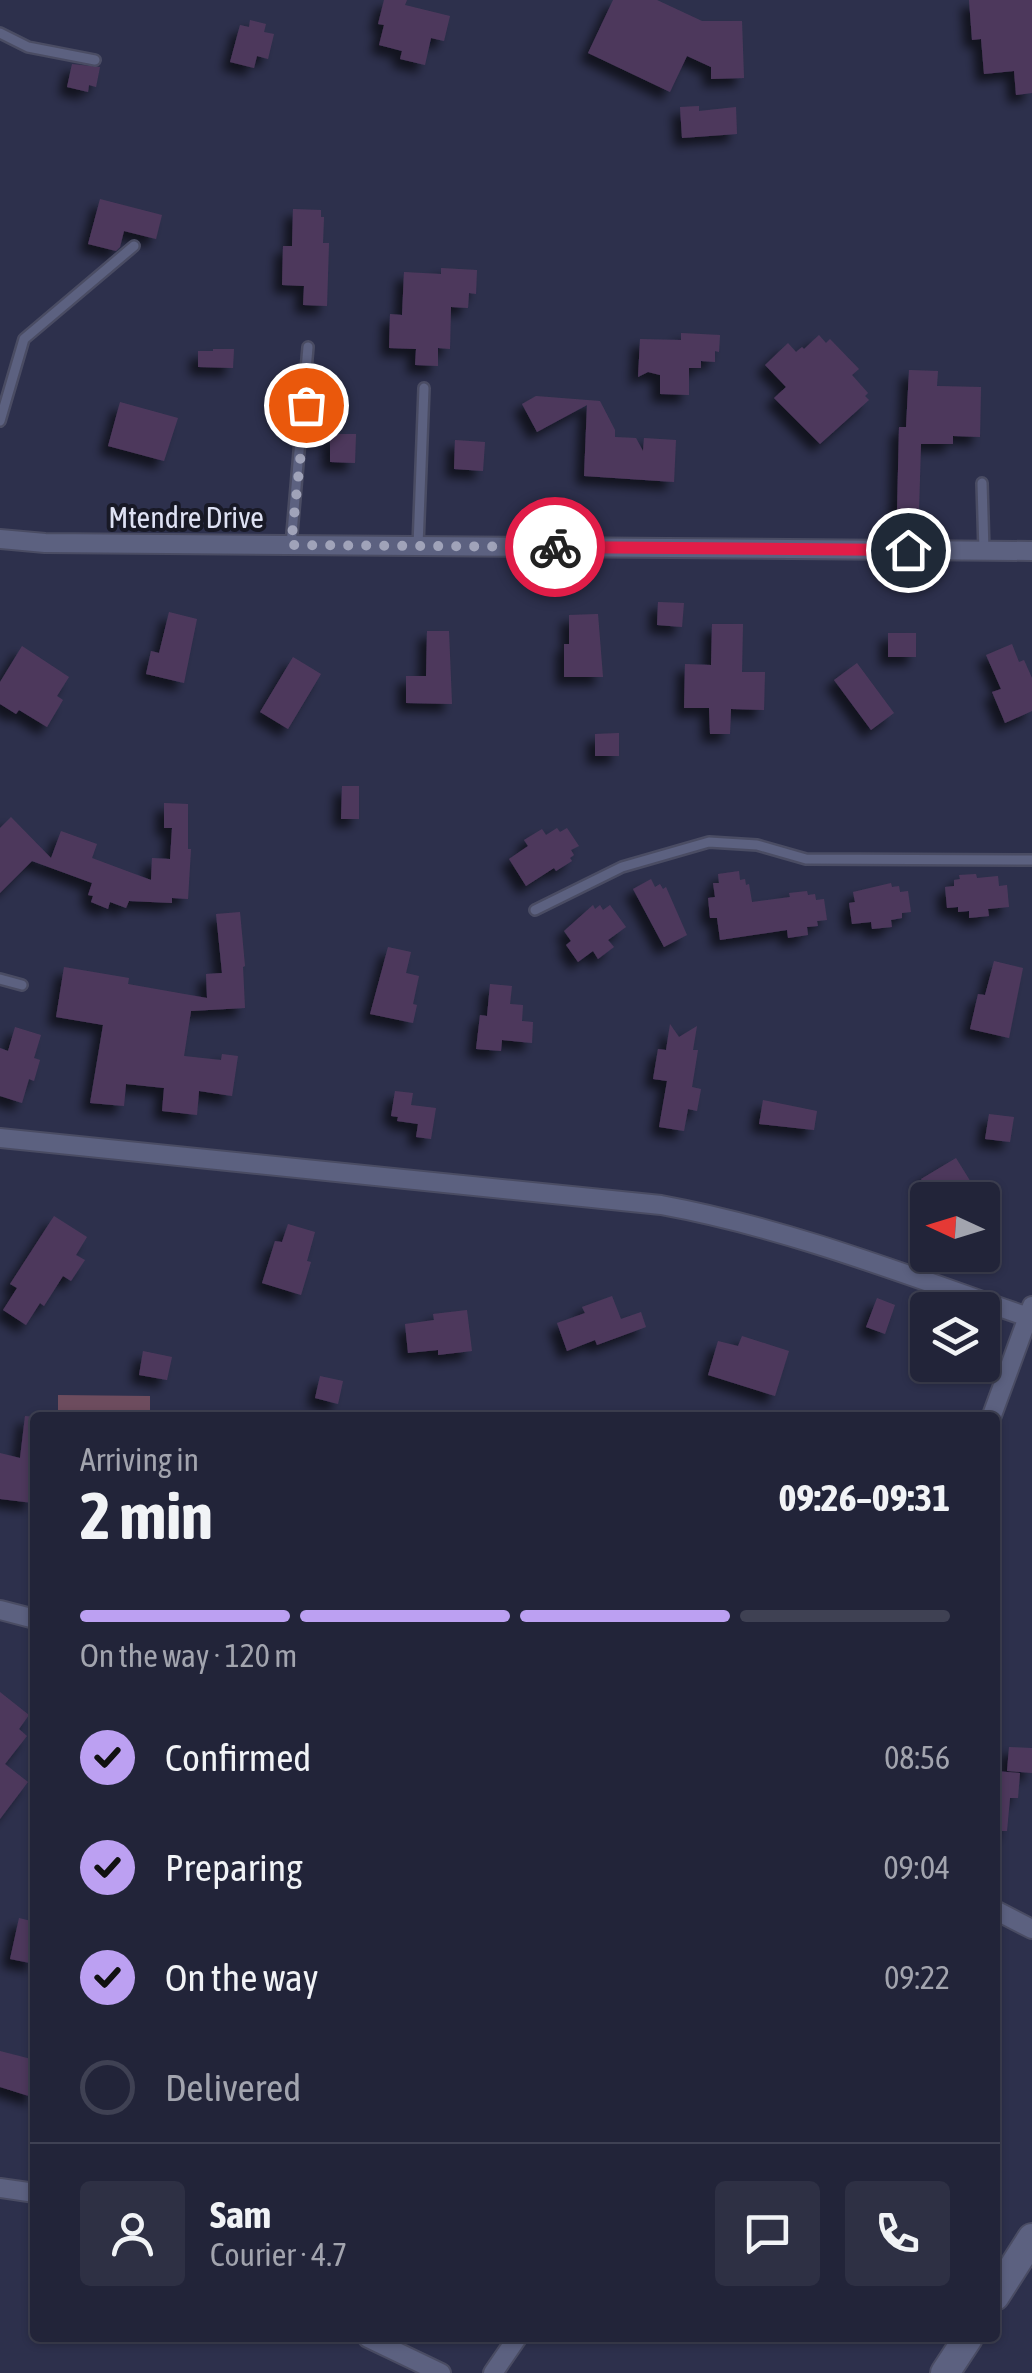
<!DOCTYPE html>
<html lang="en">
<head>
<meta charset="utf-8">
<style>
	body { margin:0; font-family:"Asap Condensed",sans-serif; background:#2e3044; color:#f1f3f6; height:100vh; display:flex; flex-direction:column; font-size:38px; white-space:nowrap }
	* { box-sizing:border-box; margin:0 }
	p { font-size:32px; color:#a2a4ae }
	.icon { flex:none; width:55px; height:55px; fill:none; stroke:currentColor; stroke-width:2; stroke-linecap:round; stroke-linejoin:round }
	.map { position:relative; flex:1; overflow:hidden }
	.side { position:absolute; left:30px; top:1412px; width:970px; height:930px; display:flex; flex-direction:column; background:#222439; border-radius:10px; box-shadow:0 2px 8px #0004,0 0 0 2px #3f4153 }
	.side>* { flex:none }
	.needle { width:65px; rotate:274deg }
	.fabs { position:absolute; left:910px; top:1182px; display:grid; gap:20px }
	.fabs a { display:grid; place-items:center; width:90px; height:90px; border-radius:10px; background:#222439; box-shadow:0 2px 8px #0004,0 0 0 2px #3f4153; font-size:50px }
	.pin { position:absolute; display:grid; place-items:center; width:85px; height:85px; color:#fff; margin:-42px; border:5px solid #fff; border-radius:50%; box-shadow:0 2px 10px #0007 }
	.courier { position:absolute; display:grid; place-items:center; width:100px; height:100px; margin:-50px; border:8px solid #e11d48; border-radius:50%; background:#fff; color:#222; box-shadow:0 2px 12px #0007 }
	.headline em { font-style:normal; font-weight:700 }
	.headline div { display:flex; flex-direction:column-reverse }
	.headline { display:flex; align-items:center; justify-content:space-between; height:170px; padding:0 50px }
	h1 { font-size:65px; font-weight:700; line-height:75px }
	.bar { display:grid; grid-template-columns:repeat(4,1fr); gap:15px 10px; align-content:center; height:120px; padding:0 50px }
	.bar i { height:12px; border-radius:8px; background:#3f4153 }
	.bar .active { background:#bca0f2 }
	.bar p { grid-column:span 4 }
	.line { display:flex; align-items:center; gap:25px; padding:0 50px; border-top:2px solid #3f4153 }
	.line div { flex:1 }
	.round { display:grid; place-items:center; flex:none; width:105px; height:105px; border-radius:10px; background:#2e3044 }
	ol { padding:0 50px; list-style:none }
	li { display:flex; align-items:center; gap:30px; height:110px }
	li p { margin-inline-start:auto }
	li .icon { padding:10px; border-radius:50%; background:#bca0f2; color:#111; stroke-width:4 }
	li:last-child { color:#a2a4ae }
	li i { width:55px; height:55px; border:5px solid #3f4153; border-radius:50% }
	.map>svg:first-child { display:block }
	.green { fill:#6d4c5e }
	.building { fill:#4e395c; filter:url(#shadow) }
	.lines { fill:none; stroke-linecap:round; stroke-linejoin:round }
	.lane-casing { stroke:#4a4c63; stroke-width:14 }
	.street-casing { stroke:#4a4c63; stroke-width:22 }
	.secondary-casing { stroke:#4a4c63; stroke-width:32 }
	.lane { stroke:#5c6180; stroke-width:9 }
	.street { stroke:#5c6180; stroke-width:18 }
	.secondary { stroke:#5c6180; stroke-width:28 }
	.done { stroke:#a0a3b9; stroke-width:10; stroke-dasharray:0 18 }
	.route { stroke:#e11d48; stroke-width:12 }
	.labels { text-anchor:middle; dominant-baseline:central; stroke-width:8; stroke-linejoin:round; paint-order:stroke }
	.street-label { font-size:30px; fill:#dee1f3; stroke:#181926 }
</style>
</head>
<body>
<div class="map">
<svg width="1032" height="2373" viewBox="0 0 1032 2373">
	<defs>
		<filter id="shadow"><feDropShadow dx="-8" dy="8" stdDeviation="5" flood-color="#0009"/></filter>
	</defs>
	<rect width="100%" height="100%" fill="#2d304c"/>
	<path class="green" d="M58 1395 150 1396V1417H58Z"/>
	<path class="building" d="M384 0H407L405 5 450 16 444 41 431 38 425 65 400 59 402 51 379 45 384 25 378 24Z
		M613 0H657L702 21H742L744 78 711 79V67L687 56 670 92 588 53Z
		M969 0H1032V93L1016 95 1014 71 984 74 981 39 972 40Z
		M250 20 266 24 264 32 274 34 268 59 257 56 254 68 230 62 240 25 249 27Z
		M72 64 100 67 96 87 89 85 88 92 67 87Z
		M699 106V111L736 107 737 134 682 138 680 107Z
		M100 199 162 215 156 239 124 231 120 247 116 251 88 244Z
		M293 209 321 210V217H324L323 243H329L327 306 303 305 304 286 282 285 283 246H292Z
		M441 268 477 270 476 294 469 293 468 308 451 307 450 349 438 348V366L415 365 416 349 389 348 390 314 402 315 404 272 441 274Z
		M681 333 720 335 719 352 715 351V362L701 361V368H689V395L660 394V375L648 372 638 377 640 339 681 340Z
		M819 335 826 343 830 339 859 369 852 375 868 393 865 396 869 400 820 444 774 398 786 387 765 365 788 343 796 352 802 347 804 349Z
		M213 349H234L233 368 198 367V351H213Z
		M909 370 938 371 937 386 981 387 980 437 953 436V444H921L919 511H897L899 427H906Z
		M536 396 600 401 615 430V437L636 438 643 451 644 438 676 440 674 482 584 476 587 405 537 432 522 404Z
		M120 402 178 418 164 461 108 446Z
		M330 434H356L355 463 330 462Z
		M455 440 485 442 483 471 454 469Z
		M658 602 684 603 682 627 657 625Z
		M169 612 197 619 184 683 146 674 151 651 159 653Z
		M598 614 603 677H564V644H569V615Z
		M712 624H743L742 672H765L764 710 731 709 730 734H710L709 708H684L685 664 711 665Z
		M427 631H449L452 704 406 703V676H426Z
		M888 633H916V657H888Z
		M1012 644 1019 662 1024 660 1032 678V711L1005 723 992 692 1001 689 986 655Z
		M22 646 69 677 57 696 63 700 47 727 19 710 16 714 0 704V682Z
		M293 657 321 674 288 729 260 712Z
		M857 663 894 713 871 730 834 680Z
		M619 733V756H595V734Z
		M342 786H359V819H341Z
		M164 803 188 804V849H191L188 899 172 898V903L129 901 126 908 110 902 108 909 91 902 93 896 88 895 92 883 32 861 0 893V828L11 817 51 858 61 831 97 844 92 858 151 880 152 858 170 859 172 828H164Z
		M557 828 560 832 567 828 579 846 571 850 574 855 570 858 572 861 556 871 554 868 526 886 509 859 528 846 524 840 542 829 546 835Z
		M739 871 740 880 745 879 746 885 749 884 752 902 790 897 789 893 807 891 808 895 815 894 816 900 824 899 827 920 817 921 818 926 807 927 808 935 788 938 787 930 720 940 717 918H710L708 898 715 897 713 883H719L718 874Z
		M976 874 977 878 998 876 999 886 1007 885 1009 907 988 909 989 916 969 918V911L958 912V907L947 908 945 887 954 886V880L960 879 959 875Z
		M651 879 655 887 660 884 663 889 666 887 687 935 664 947 633 889Z
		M891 883 892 887 899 886 900 892 908 891 911 912 902 913V918L891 920 892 927 872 929 871 922 852 924 849 903 855 902 853 892Z
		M593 905 595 909 600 905 603 910 610 905 626 927 608 940 614 947 598 959 593 951 578 962 566 945 571 941 564 931Z
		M240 912 245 966 243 967 245 1008 191 1011 184 1056 221 1060 222 1054 238 1056 232 1096 199 1091 197 1115 162 1111 164 1088 126 1084 124 1106 90 1103 103 1025 56 1017 64 967 129 978 128 984 207 998 206 974 222 973 216 914Z
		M388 947 411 952 406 973 419 976 413 1004 417 1005 413 1023 370 1014Z
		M994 961 1023 968 1009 1038 970 1029 978 994 985 995Z
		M490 984 512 986 510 1004 523 1005 522 1021 533 1022 532 1043 502 1040 501 1051 476 1049 480 1015 487 1016Z
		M670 1024 679 1037 697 1026 693 1050H698L692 1087 701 1089 697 1111 688 1109 684 1131 659 1127 667 1081 653 1079 658 1049 666 1050Z
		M15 1027 41 1035 34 1058 40 1060 34 1081 29 1079 22 1103 0 1096V1048L8 1051Z
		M395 1091 413 1093 411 1105 436 1108 431 1139 416 1137 418 1124 397 1121 398 1117 391 1116Z
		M763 1100 817 1111 814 1130 759 1124Z
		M989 1114 1014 1117 1010 1142 985 1139Z
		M956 1158 982 1200H933L921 1179Z
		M54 1216 87 1237 76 1255 85 1260 71 1281 63 1276 44 1306 40 1303 26 1325 3 1310 17 1288 10 1284Z
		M288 1224 315 1232 307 1261 311 1262 301 1295 262 1283 275 1241 282 1242Z
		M612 1296 621 1319 641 1312 646 1327 597 1345 595 1340 567 1351 557 1323 585 1313 582 1307Z
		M877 1298 895 1305 885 1334 866 1327Z
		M467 1310 472 1351 438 1355V1350L408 1353 405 1324 434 1320 433 1314Z
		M742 1336 789 1351 775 1396 708 1375 718 1341 738 1346Z
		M143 1351 172 1357 167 1380 139 1375Z
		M320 1376 343 1381 338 1404 315 1398Z
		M25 1416 35 1417 33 1503 0 1499V1453L20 1458Z
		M0 1692 29 1715 19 1729 27 1736 5 1764 28 1782 0 1819Z
		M1009 1747 1032 1748V1773L1007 1771Z
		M995 1771 1020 1773 1018 1798H1010L1007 1831H995Z
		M19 1918 35 1922V1964L10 1959Z
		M0 2051 35 2060V2098L0 2087Z"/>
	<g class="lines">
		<defs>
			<path id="lane" d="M0 33 28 47 95 60
				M0 421 24 339 134 246
				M982 483 984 551
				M291 545 308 347
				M418 546 424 388
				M535 910 622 867 709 842 757 845 806 859 1032 860
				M0 979 22 985"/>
			<path id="street" d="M0 539 45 543 1032 551
				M0 1138 661 1205C787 1228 907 1275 1028 1317
				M991 1418 1032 1306
				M0 1610 35 1619
				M995 1910 1032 1929
				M0 2188 35 2193
				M368 2338 441 2373
				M493 2373 517 2338"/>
			<path id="secondary" d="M995 2296 1032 2238
				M945 2373 968 2338"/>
		</defs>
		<use href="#lane" class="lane-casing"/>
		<use href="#street" class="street-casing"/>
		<use href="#secondary" class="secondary-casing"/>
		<use href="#lane" class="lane"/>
		<use href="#street" class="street"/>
		<use href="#secondary" class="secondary"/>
	</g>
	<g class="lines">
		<path class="done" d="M306 405 291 545 555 547"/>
		<path class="route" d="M555 547 908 550"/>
	</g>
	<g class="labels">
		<g class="street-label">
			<text x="186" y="517">Mtendre Drive</text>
		</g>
	</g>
</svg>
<div class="fabs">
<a><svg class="needle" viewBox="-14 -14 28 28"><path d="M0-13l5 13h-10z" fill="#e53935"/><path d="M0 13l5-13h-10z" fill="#a2a4ae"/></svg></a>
<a><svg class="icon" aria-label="layers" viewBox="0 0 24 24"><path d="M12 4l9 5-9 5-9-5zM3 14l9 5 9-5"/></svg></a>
</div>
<div class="pin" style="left:306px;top:405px;background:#ea580c"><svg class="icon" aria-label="bag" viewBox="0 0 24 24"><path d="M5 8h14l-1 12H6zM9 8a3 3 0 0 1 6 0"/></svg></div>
<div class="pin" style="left:908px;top:550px;background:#1f2937"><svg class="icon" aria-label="home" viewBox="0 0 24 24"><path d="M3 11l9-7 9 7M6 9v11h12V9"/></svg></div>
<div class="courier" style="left:555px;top:547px"><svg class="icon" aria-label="bike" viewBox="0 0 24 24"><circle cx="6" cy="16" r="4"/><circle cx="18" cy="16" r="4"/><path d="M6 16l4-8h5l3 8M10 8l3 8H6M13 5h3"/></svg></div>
<section class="side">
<div class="headline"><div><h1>2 min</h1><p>Arriving in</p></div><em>09:26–09:31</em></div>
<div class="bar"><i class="active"></i><i class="active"></i><i class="active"></i><i></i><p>On the way · 120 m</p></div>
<ol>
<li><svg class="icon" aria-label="check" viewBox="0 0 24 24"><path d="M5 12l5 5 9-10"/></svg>Confirmed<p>08:56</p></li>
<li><svg class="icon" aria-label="check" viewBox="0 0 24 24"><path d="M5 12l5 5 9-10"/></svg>Preparing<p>09:04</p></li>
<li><svg class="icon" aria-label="check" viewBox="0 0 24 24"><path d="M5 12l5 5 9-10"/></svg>On the way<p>09:22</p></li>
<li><i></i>Delivered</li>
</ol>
<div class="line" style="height:180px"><a class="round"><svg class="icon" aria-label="person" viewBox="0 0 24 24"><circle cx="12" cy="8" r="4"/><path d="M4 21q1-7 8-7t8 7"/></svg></a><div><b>Sam</b><p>Courier · 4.7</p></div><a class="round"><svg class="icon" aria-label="chat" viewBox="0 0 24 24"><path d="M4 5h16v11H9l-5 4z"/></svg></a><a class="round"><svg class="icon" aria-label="phone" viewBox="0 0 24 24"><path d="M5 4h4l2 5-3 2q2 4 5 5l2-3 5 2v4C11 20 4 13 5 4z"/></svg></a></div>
</section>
</div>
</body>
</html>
